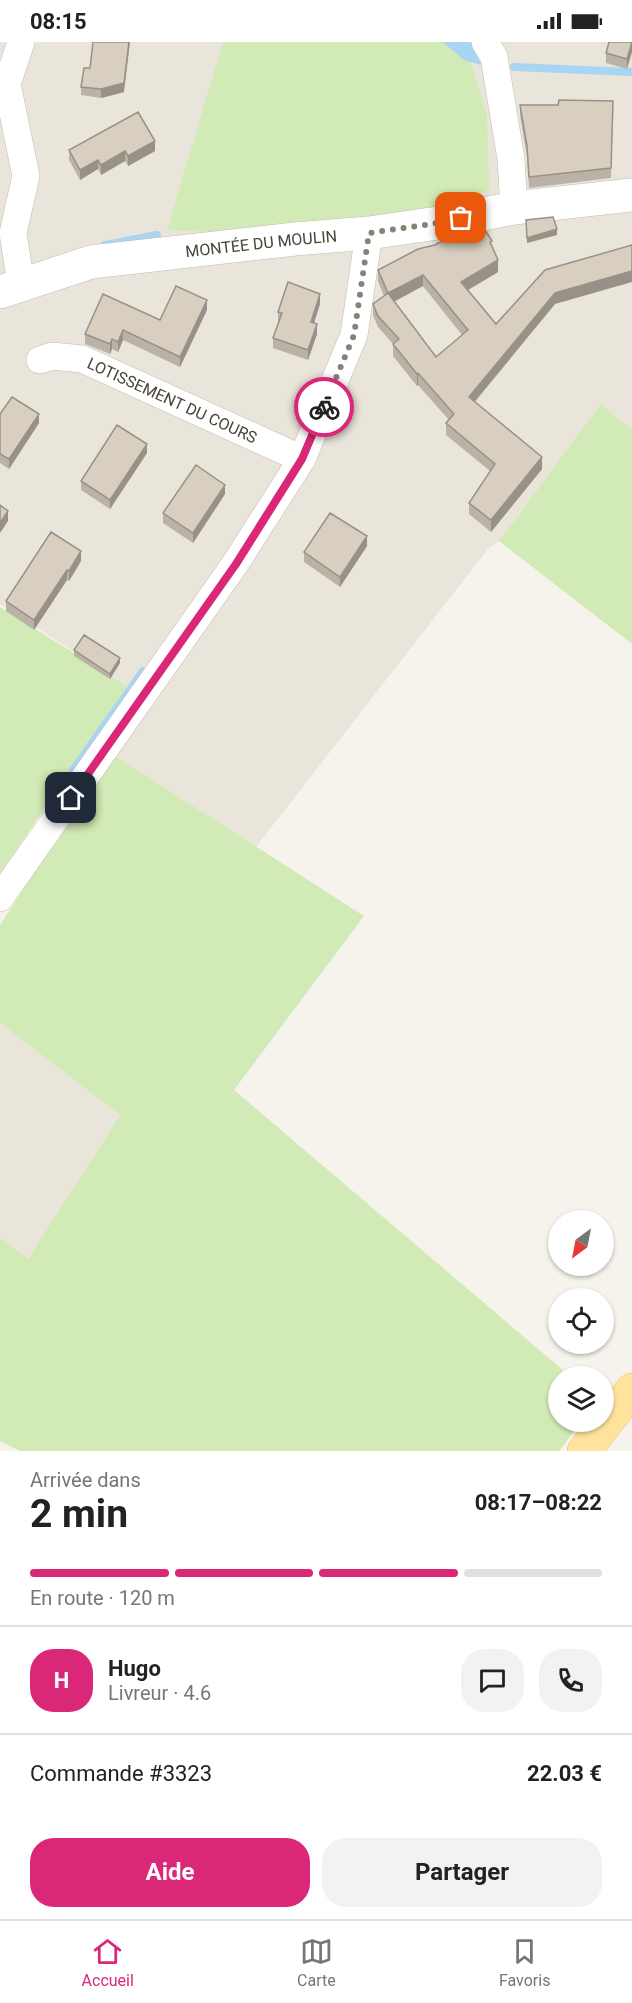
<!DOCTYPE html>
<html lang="fr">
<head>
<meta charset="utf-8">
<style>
	body { margin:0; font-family:Roboto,sans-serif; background:#f2f2f2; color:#222; height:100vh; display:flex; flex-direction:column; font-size:22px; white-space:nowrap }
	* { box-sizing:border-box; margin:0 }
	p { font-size:20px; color:#767676 }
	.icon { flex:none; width:33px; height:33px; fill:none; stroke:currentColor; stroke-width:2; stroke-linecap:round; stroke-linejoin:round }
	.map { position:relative; height:1409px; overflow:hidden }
	.drawer { display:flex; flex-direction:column; background:#fff; flex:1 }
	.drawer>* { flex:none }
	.needle { width:39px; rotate:212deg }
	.buttons { position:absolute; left:548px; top:1168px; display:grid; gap:12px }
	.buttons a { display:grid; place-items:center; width:66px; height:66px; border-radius:50%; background:#fff; box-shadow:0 2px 4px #0004; font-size:30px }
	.pin { position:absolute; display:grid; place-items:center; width:51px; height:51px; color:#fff; margin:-26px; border-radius:12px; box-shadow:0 3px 9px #0006 }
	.courier { position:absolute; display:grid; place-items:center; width:60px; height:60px; margin:-30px; border:4px solid #db2777; border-radius:50%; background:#fff; color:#222; box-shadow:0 2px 8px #0007 }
	.overview em { font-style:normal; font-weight:700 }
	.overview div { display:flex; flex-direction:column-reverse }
	.overview { display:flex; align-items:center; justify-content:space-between; height:102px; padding:0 30px }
	h1 { font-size:39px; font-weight:700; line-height:45px }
	.bar { display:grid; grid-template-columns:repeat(4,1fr); gap:9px 6px; align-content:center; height:72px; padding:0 30px }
	.bar i { height:8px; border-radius:4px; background:#e0e0e0 }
	.bar .current { background:#db2777 }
	.bar p { grid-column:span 4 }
	.line { display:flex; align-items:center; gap:15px; padding:0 30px; border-top:2px solid #e0e0e0 }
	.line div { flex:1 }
	.round { display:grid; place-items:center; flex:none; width:63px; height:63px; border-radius:24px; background:#f2f2f2 }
	.cta { display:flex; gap:12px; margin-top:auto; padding:12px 30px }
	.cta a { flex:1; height:69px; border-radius:24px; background:#db2777; color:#fff; font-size:24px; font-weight:700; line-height:69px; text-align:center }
	.cta a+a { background:#f2f2f2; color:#222 }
	.status { display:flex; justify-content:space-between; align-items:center; height:42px; padding:0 30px; background:#fff; direction:ltr }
	.status svg { height:16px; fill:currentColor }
	.tabs { display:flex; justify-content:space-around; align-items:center; height:84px; border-top:2px solid #e0e0e0; background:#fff; font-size:16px; color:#767676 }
	.tabs a { display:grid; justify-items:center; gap:3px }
	.tabs .current { color:#db2777 }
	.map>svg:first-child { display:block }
	.residential { fill:#eae5da }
	.green { fill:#d2eab5 }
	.water { fill:#a9d4f2 }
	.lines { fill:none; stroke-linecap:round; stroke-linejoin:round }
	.stream { stroke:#a9d4f2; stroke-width:8 }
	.minor-casing { stroke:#c2bbae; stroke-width:28 }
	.tertiary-casing { stroke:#c2bbae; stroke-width:34 }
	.primary-casing { stroke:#e6c16a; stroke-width:34 }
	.minor { stroke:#fff; stroke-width:27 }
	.tertiary { stroke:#fff; stroke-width:33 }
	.primary { stroke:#ffe39c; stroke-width:33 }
	.wall { fill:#bab2a6; fill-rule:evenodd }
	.shaded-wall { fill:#979187 }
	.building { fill:#d8cfc1; stroke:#979187; stroke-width:1.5; fill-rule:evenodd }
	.done { stroke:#878178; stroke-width:6; stroke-dasharray:0 10.8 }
	.route { stroke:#db2777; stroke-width:8 }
	.labels { text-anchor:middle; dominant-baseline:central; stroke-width:5; stroke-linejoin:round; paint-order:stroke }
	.street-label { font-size:16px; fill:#4b4439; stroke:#fff }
</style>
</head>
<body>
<div class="status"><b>08:15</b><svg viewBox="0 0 49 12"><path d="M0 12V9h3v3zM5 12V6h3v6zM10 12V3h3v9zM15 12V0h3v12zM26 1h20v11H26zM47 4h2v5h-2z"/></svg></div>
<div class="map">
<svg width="632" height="1409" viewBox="0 0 632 1409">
	<rect width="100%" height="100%" fill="#f6f3ec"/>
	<path class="residential" d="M0 0H632V388L601 363 499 499 488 507 256 805 90 698 127 644 0 562Z
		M0 981 120 1073 28 1218 0 1196Z"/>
	<path class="green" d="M223 0H465L487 73 489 149 372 183 261 192 167 188Z
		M601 362 632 388V602L499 499Z
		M0 565 127 644 0 832Z
		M112 712 364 874 234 1048 571 1335H558V1380H581L559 1409H20L0 1399V1196L28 1217 120 1073 0 981V883Z"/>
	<path class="water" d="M443 0H470L475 5 481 23 464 18Z"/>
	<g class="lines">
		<path class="stream" d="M514 25 632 30
			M105 203 157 193
			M73 728 143 629"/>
		<defs>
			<g id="minor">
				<path d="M21 0 7 42 26 134 13 191 21 242"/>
				<path d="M485 0 494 15 511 117 514 166"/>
				<path id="s1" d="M40 318 52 314 82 317 302 417"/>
				<path d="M0 856 235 522 302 417 354 293 369 191"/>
			</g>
			<g id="tertiary">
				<path id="s2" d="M0 250 91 220 295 197 369 191 438 181 514 166 632 153"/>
			</g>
			<path id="primary" d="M584 1409 632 1348"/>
		</defs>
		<use href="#minor" class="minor-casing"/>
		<use href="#tertiary" class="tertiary-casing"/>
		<use href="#primary" class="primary-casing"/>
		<use href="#minor" class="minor"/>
		<use href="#tertiary" class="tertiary"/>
		<use href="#primary" class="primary"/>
	</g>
	<path class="wall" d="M632 0 627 27 606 21V11Z
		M81 45 124 50 101 56 81 53Z
		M520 63H558L613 69 611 136 529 146 527 115 520 73Z
		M69 108 155 109 128 124 125 119 101 133 98 127 80 138 69 118Z
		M492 206 498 230 468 248 496 282 555 262 475 360 542 427 491 490 469 472V461L490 429 446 393V381L449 378 418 343 417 344 393 314V302L378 285 373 273V262L384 254 378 239V228ZM423 244 462 293 436 315 394 259Z
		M320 262 314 281 317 292 308 318 273 306V296L279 280H278V270Z
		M207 268 180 325 123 298 118 310 112 307 110 312 85 302V292Z
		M0 372 39 381 9 427 0 421Z
		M147 411 110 467 81 448V439Z
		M225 452 193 501 163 481V471Z
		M367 504 340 545 304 520V510Z
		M81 519 69 539 67 538 34 588 6 569V559Z
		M74 608 120 621 110 637 74 614Z"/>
	<path class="shaded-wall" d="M129 0H130L124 50 101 56V47Z
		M632 1V10L627 27V17Z
		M155 99V109L128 124V114Z
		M125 109V119L101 133V123Z
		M98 118V127L80 138V128Z
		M557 187V193L527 201V196Z
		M498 218V230L461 252V240Z
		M632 229V240L555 262 469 366V355L555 251Z
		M423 233V244L388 263V251Z
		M320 252V262L311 290V280Z
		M207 258V268L180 325V315Z
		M317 282V292L308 318V308Z
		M123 288V298L118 310V300Z
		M112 297V307L110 312V302Z
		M418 331V343L417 344V332Z
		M39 372V381L9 427V417Z
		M147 402V411L110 467V458Z
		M542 415V427L491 490V478Z
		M225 443V452L193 501V491Z
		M8 469V479L0 491V481Z
		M367 494V504L340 545V535Z
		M81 509V519L69 539V529Z
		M67 528V538L34 588V578Z
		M120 616V621L110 637V632Z"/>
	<path class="building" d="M93 0H129L124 41 101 47 81 45 84 26H90Z
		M609 0H632L627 17 606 11Z
		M559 58 613 59 611 126 529 135 527 104 520 63H558Z
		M138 70 155 99 128 114 125 109 101 123 98 118 80 128 69 108Z
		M553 175 557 187 527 196 526 178Z
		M480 180 492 199 490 200 498 218 461 240 496 282 545 228 632 203V229L555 251 469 355 542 415 491 478 469 461 495 422 446 381 454 372 418 331 417 332 393 302 399 297 378 274 373 262 388 251 378 228 418 207 435 203 473 182ZM423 233 468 288 436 315 388 251Z
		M288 240 320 252 311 280 317 282 308 308 273 296 282 271 278 270Z
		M176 244 207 258 180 315 123 288 118 300 112 297 110 302 85 292 103 252 160 278Z
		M12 355 39 372 9 417 0 412V372Z
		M117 383 147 402 110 458 81 439Z
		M196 423 225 443 193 491 163 471Z
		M0 463 8 469 0 481Z
		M330 471 367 494 340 535 304 510Z
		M51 490 81 509 69 529 67 528 34 578 6 559Z
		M84 593 120 616 110 632 74 608Z"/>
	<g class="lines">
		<path class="done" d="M324 365 354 293 369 191 438 181 461 176"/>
		<path class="route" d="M71 756 236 522 302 417 324 365"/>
	</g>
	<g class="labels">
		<g class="street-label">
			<text stroke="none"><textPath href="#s2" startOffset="267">MONTÉE DU MOULIN</textPath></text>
			<text stroke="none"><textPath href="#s1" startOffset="142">LOTISSEMENT DU COURS</textPath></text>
		</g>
	</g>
</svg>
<div class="buttons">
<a><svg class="needle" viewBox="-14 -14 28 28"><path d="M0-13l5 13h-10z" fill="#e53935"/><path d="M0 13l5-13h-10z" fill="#767676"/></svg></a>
<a><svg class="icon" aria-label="locate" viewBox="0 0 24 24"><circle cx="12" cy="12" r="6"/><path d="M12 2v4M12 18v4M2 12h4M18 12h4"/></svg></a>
<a><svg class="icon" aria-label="layers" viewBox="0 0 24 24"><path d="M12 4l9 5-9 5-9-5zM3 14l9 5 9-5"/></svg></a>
</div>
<div class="pin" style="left:461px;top:176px;background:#ea580c"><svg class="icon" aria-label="bag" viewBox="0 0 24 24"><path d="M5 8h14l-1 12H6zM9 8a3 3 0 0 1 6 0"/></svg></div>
<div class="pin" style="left:71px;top:756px;background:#1f2937"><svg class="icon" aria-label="home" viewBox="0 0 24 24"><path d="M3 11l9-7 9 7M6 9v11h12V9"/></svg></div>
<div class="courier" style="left:324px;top:365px"><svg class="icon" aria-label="bike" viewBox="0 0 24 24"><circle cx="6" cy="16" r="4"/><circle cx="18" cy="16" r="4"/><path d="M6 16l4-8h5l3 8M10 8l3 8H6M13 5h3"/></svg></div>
</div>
<section class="drawer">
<div class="overview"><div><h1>2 min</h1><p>Arrivée dans</p></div><em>08:17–08:22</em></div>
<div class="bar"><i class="current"></i><i class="current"></i><i class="current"></i><i></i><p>En route · 120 m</p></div>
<div class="line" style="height:108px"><b class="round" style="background:#db2777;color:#fff">H</b><div><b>Hugo</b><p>Livreur · 4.6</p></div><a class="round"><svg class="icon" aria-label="chat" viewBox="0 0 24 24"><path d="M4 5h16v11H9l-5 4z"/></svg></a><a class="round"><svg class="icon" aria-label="phone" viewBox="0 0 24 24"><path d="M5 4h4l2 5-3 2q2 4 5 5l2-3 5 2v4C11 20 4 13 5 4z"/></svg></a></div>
<div class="line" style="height:78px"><div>Commande #3323</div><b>22.03 €</b></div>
<div class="cta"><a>Aide</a><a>Partager</a></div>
</section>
<nav class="tabs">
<a class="current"><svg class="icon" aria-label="home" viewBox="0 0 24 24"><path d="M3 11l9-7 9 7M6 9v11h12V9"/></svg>Accueil</a>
<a><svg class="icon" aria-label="map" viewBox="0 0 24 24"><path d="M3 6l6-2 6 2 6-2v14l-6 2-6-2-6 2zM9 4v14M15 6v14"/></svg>Carte</a>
<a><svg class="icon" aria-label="saved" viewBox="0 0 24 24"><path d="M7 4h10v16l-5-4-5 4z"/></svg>Favoris</a>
</nav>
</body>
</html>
